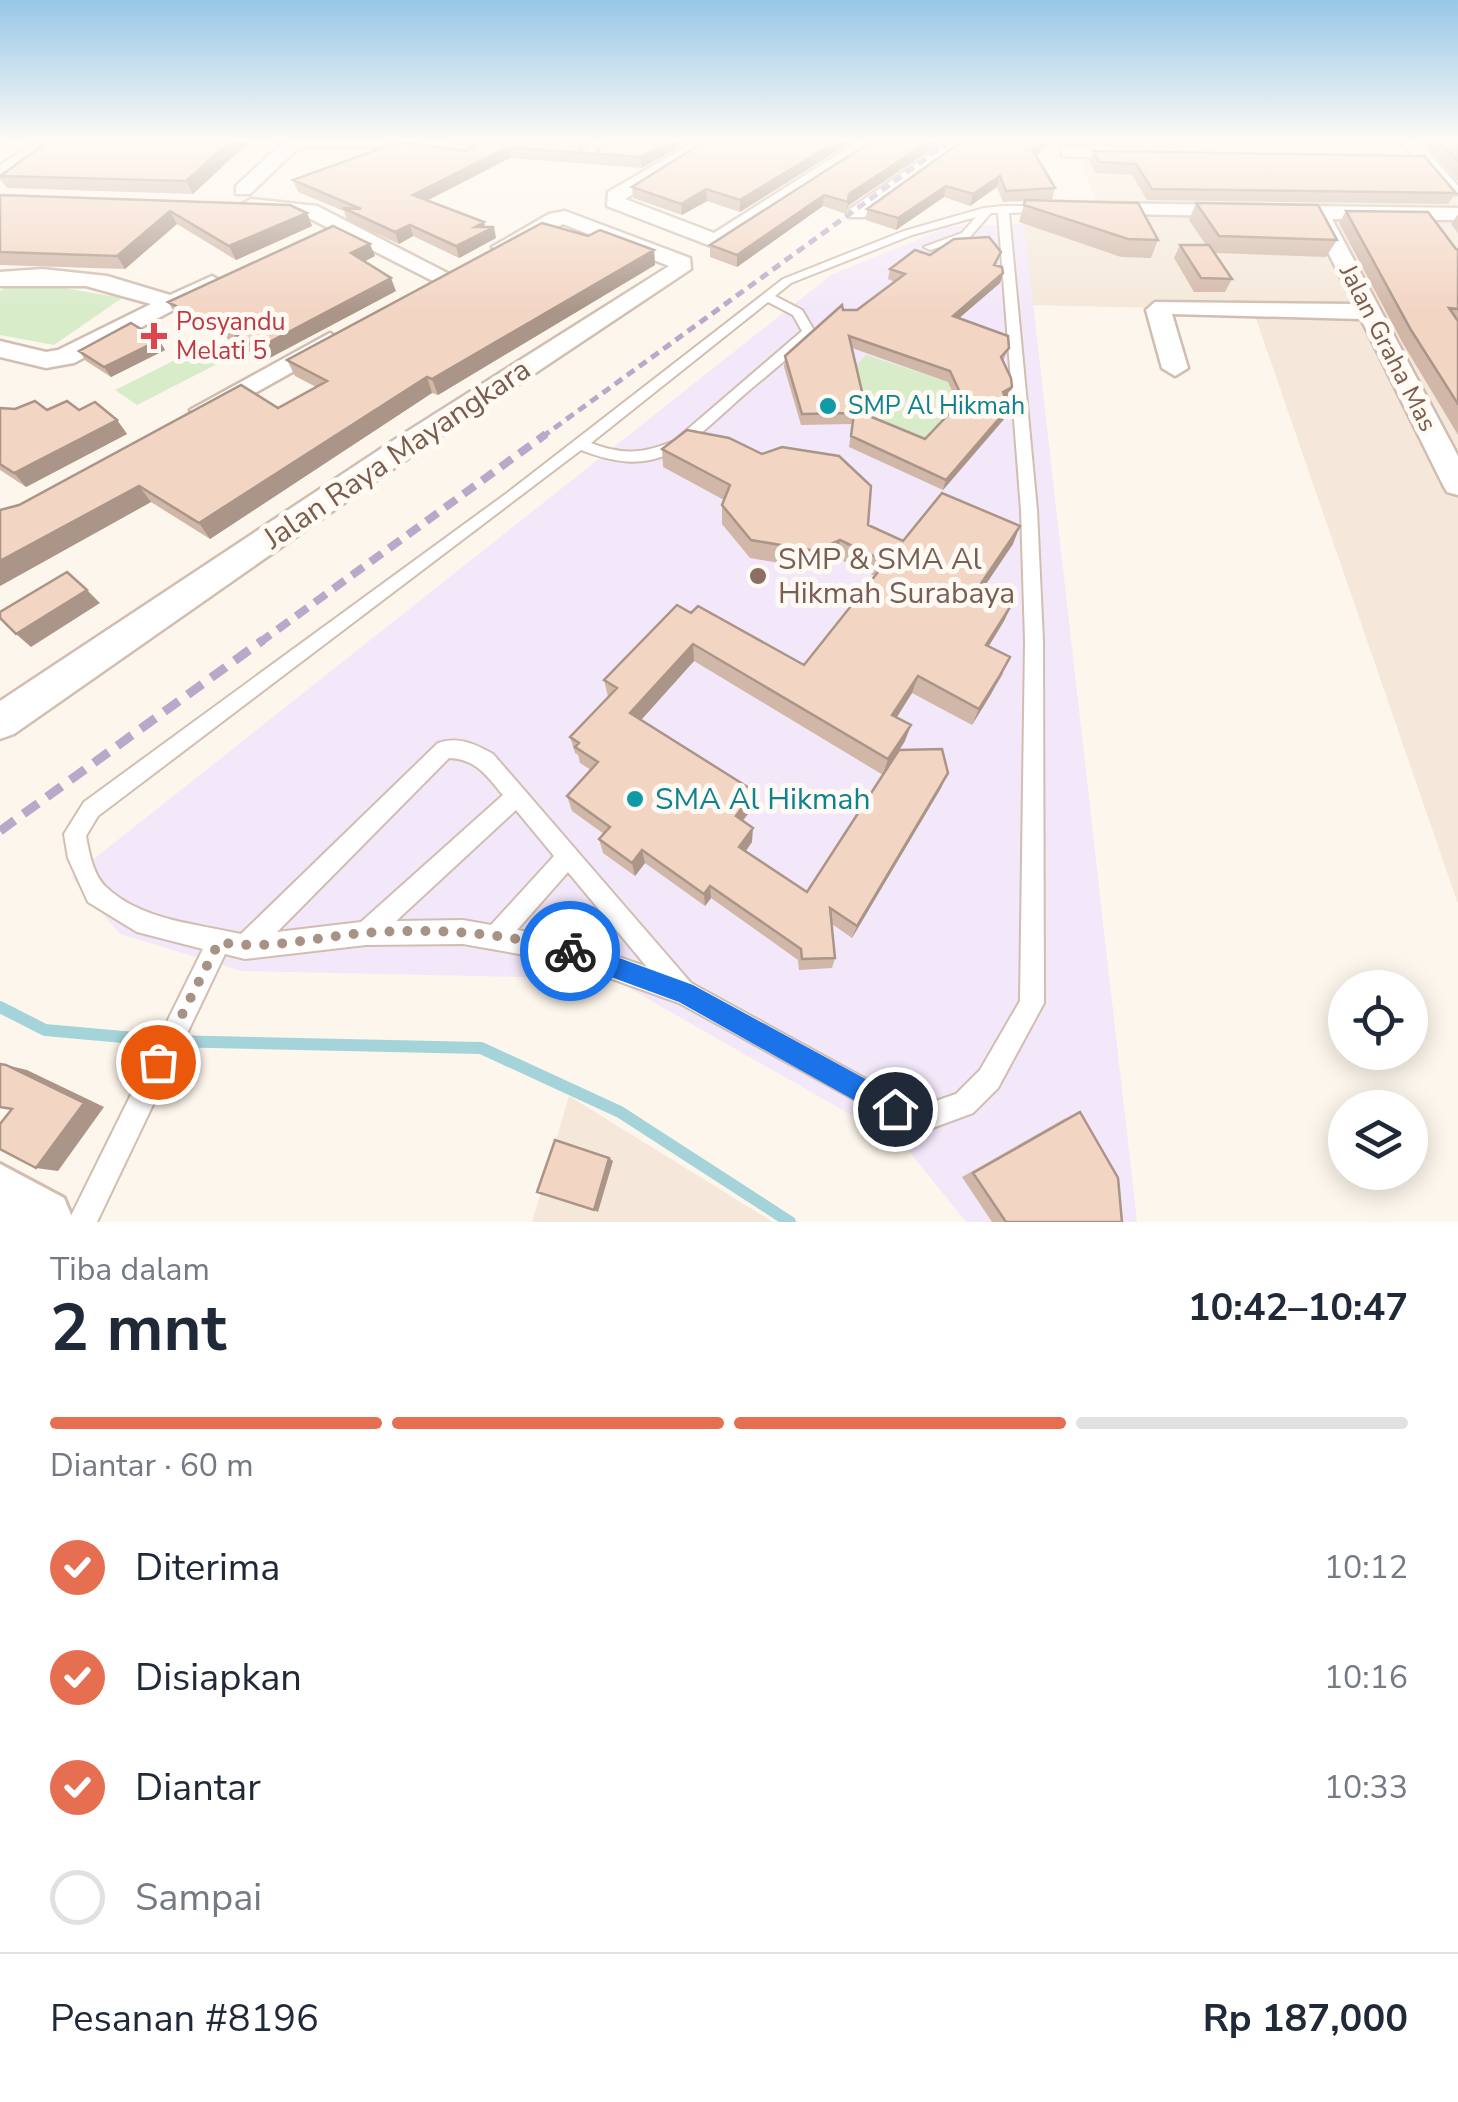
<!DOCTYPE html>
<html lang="id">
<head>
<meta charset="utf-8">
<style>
	body { margin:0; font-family:"Nunito Sans",sans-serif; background:#f2f2f3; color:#1f2937; height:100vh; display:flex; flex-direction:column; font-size:38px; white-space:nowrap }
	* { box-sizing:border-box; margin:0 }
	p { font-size:32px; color:#747a83 }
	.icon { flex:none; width:55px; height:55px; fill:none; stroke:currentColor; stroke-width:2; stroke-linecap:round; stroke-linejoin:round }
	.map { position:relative; height:1222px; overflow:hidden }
	.side { display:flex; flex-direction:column; background:#fff; flex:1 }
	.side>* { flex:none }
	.buttons { position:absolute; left:1328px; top:970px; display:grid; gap:20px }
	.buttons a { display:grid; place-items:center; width:100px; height:100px; border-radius:50%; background:#fff; box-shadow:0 5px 25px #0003; font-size:50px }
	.pin { position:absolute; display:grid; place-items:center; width:85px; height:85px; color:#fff; margin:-42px; border:5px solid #fff; border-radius:50%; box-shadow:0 2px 10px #0007 }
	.courier { position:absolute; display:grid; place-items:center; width:100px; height:100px; margin:-50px; border:8px solid #1a73e8; border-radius:50%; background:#fff; color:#222; box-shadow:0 2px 12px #0007 }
	.summary em { font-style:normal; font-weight:700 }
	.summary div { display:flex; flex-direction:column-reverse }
	.summary { display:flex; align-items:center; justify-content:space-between; height:170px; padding:0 50px }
	h1 { font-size:65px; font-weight:700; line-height:75px }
	.bar { display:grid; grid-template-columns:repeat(4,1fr); gap:15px 10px; align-content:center; height:120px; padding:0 50px }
	.bar i { height:12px; border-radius:8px; background:#e0e1e3 }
	.bar .on { background:#e76f51 }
	.bar p { grid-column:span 4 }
	.line { display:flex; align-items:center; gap:25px; padding:0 50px; border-top:2px solid #e0e1e3 }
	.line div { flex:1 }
	ol { padding:0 50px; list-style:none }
	li { display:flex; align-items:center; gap:30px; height:110px }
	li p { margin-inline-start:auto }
	li .icon { padding:10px; border-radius:50%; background:#e76f51; color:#fff; stroke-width:4 }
	li:last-child { color:#747a83 }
	li i { width:55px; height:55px; border:5px solid #e0e1e3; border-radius:50% }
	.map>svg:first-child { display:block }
	.residential { fill:#f5e8da }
	.education { fill:#f3e8fa }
	.green { fill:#d8ecc9 }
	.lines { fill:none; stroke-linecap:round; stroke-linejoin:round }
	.stream { stroke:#a5d3da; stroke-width:12 }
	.service-casing { stroke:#d1beb0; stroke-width:4 }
	.minor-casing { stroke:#d1beb0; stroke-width:5 }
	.tertiary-casing { stroke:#d1beb0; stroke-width:6 }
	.service { fill:#fff; fill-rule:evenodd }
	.minor { fill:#fff; fill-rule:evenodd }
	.tertiary { fill:#fff; fill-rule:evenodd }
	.rail-far2 { stroke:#b9a8c9; stroke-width:5; stroke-dasharray:9 6; stroke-linecap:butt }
	.rail-far1 { stroke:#b9a8c9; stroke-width:8; stroke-dasharray:14 9; stroke-linecap:butt }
	.rail { stroke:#b9a8c9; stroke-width:9; stroke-dasharray:18 11; stroke-linecap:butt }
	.wall { fill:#d1b7a8; fill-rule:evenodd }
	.shaded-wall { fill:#aa9588 }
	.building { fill:#f3d5c3; stroke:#aa9588; stroke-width:2.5; fill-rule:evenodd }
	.route { fill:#1a73e8 }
	.done { stroke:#a89285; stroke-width:10; stroke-dasharray:0 18 }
	.health-dot { fill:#e0444e; stroke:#fffaf3; stroke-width:4 }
	.culture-dot { fill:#0f9aa8; stroke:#fffaf3; stroke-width:4 }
	.education-dot { fill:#8d6e63; stroke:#fffaf3; stroke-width:4 }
	.labels { text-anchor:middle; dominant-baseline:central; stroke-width:10; stroke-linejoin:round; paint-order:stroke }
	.far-health-label { font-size:25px; fill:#be3a42; stroke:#fffaf3; text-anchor:start }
	.far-street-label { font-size:25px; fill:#7a5c4d; stroke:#fffaf3 }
	.far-culture-label { font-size:25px; fill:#0d838f; stroke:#fffaf3; text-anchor:start }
	.street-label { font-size:30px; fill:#7a5c4d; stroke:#fffaf3 }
	.education-label { font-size:30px; fill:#785e54; stroke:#fffaf3; text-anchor:start }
	.culture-label { font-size:30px; fill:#0d838f; stroke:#fffaf3; text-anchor:start }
</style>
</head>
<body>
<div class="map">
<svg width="1458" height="1222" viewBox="0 0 1458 1222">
	<rect width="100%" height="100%" fill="#fdf6ec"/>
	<path class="residential" d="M1058 141H1458V904L1253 310 1029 305 1023 205 1097 203 1076 150 1035 149Z
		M569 1096 773 1222H532Z"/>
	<path class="education" d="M1024 224 1137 1222H966L904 1145 613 979 242 971 120 934 71 877 831 275 948 227Z"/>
	<path class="green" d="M19 280 122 298 54 345 0 335V291Z
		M203 346 225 360 137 405 115 390Z
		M866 355 948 382 960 410 922 449 855 421 841 382Z"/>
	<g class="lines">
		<path class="stream" d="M0 1007 45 1030 168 1041 481 1048 620 1112 790 1222"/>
		<defs>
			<path id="service" d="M1003 206H1044L1049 209 1044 212 1009 213 1037 510 1043 641 1044 1003 998 1088 973 1113 927 1130 895 1122 679 1003 565 962 463 944 366 945 245 959 225 954 97 1222H68L203 949 137 932 88 902 68 858 64 834 84 802 507 493 783 279 904 231 984 208ZM991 213H998L1021 510 1025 641 1020 1001 980 1070 956 1094 927 1104 899 1097 691 983 493 754C475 744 458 736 438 743L241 934C197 924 140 920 106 887 93 875 89 852 86 836L98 816 581 450C661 482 689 443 745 394 768 374 794 355 815 332L802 310 775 296 791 283 912 235 976 217 962 233 924 247 930 250 970 237ZM768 302 793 315 802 331 674 441C643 454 622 455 591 443ZM449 758C476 759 486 775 503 795L361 922 277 932ZM516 810 554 856 491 925 463 920 396 921ZM568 872 647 967 565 938 517 930Z"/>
			<path id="minor" d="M12 141H33L0 162V148Z
				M284 141H409L400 147H299L250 194H236V186Z
				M593 141H611L597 160H583L581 156Z
				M696 141H717L625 199 714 233 859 141H880L716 248 607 206 608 192Z
				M949 141H970L864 217H850V209Z
				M1401 141H1419L1458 186V194H1444Z
				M1069 146 1138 147 1147 153 1138 159 1062 156V148Z
				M251 199 317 206 457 278 453 283H437L305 216 244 209 241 205Z
				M1095 203 1458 208V220L1332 219 1458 456V495L1447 492 1443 485 1361 319 1172 314 1188 368 1175 376 1162 368 1146 310 1155 302 1354 304 1311 218 1088 213V205Z
				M565 211 690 258 691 269 420 450 14 734 0 739V701L400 436 669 266 563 224 511 252 503 254 492 247 549 214Z
				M42 269 107 276 170 295 212 276 224 283 74 363 46 368 0 357V341L46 352 58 350 151 304 86 286H0V272Z
				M330 333 343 341 339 346 214 416 204 419 190 410Z"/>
			<path id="tertiary" d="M0 1164 64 1198 74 1222H0Z"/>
		</defs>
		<use href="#service" class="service-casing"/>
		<use href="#minor" class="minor-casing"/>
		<use href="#tertiary" class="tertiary-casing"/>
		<use href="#service" class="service"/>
		<use href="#minor" class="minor"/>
		<use href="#tertiary" class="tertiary"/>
		<path class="rail-far2" d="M542 437 950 141"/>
		<path class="rail-far1" d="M259 643 546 434"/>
		<path class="rail" d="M0 831 263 640"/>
	</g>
	<path class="wall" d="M250 141 193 194 7 188 0 179V174Z
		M444 141H590L581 151 582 153H596L690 141 642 168 510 158 427 201 485 227 496 238 459 258 413 236 399 244 347 220 344 211 298 192 293 180 467 151 472 148Z
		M853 141 740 212 707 201 682 215 633 198 632 187Z
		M872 141 846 214 823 206 737 267 710 257V245Z
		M1071 141H1406L1402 147Z
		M1423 141H1458V181Z
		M1093 151 1456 193 1448 204 1147 200 1132 175 1095 173 1090 162Z
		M1035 155 1055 188 1052 199 1039 200 1158 240 1151 258 1121 257 1019 222 1025 201 1003 202 997 187 970 206 944 197 896 230 866 220 867 209Z
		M0 195 307 213 312 226 236 260 177 224 125 269 0 265Z
		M1196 203 1337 240 1326 257 1214 253 1232 279 1225 292H1194L1174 258 1180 245H1206L1189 220Z
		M1346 211 1458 250V435L1402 342 1339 223Z
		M1458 214V233L1451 224Z
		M588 236 654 250 655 265 438 395 432 393 210 539 151 502 0 586V510L19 505 278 408 316 387 295 376 287 360Z
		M930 255 998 262 996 265 1003 273 1000 283 959 318 1009 348 1003 361 1012 387 1009 398 1006 399 1005 418 943 490 849 447 852 424 801 425 784 367 785 356 843 310H857L895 282 888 279 890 269ZM852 348 948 382 958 404 925 439 867 415Z
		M375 256 364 261 396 291 264 361 210 328 206 330 176 315 168 302Z
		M159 340 165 350 111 377 86 361 79 351Z
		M0 408 79 410 117 420 127 434 26 487 0 470Z
		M662 449 868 525 903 541 1013 544 982 590 1012 604 1004 621 989 646 1003 674 991 694 972 725 912 693 897 717 905 741 883 775 694 661 641 720 754 791V806L743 821 752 842 746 851 807 892 941 788 852 938 832 924 835 958 832 968 799 970 798 960 711 898 705 906 645 863 635 876 603 853 599 839 604 834 572 811 567 796 591 770 580 763 578 755 575 753 570 737 608 697 604 680 691 613 804 665 875 576 837 558 814 569 750 558 722 524V505L724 500 663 467Z
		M1080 1112 1122 1222H992L962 1177 1064 1119Z"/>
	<path class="shaded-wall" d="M231 141H250L193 194 186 181Z
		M579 141H590L578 154 577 143Z
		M670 141H690L642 168 641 157Z
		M837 141H853L740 212V200Z
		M930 141H944L848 206 846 214 849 194Z
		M1043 141H1054L1029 160 1032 149Z
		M508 147 510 158 416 206 413 195Z
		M1000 176 997 187 970 206 973 194Z
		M946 186 944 197 896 230 898 218Z
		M706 189 707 201 682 215 681 204Z
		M824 195 823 206 737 267V255Z
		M170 211 177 224 125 269 117 256Z
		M307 213 312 226 236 260 229 246Z
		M484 222 486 231 494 227 496 238 459 258 456 246 475 227Z
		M410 225 413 236 399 244 395 232Z
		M370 244 375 256 356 266 351 253Z
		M654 250 655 265 438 395 432 379Z
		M1003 273 1000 283 950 326 953 316Z
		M391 278 396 291 264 361 258 348Z
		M203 315 210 328 206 330 198 317Z
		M159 340 165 350 111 377 104 367Z
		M427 377 432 393 210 539 199 523Z
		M1012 387 1009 398 1000 403 1003 392Z
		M1009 407 1005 418 943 490 946 480Z
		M117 420 127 434 26 487 14 473Z
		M139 486 151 502 0 586V561Z
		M1020 526 1013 544 972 605 978 588Z
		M840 540 837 558 814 569 816 551Z
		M87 590 100 603 31 647 16 634Z
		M1012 604 1004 621 979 662 986 645Z
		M693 644 694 661 633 729 630 713Z
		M1010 657 991 694 972 725 979 709Z
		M918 676 912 693 888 731 892 715Z
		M911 725 905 741 883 775 888 759Z
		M948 773 941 788 852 938 857 926Z
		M754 791V806L735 830 736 816Z
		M753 828 752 842 739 860V847Z
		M642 850 645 863 635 876 632 863Z
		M710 886 711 898 705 906 704 894Z
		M6 1065 27 1070 104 1107 58 1171 36 1168Z
		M609 1158 613 1161 598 1212 594 1210Z"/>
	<path class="building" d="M49 141H231L186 181 0 176Z
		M477 141H579L577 143 582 153 508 147 413 195 484 222 475 227H494L456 246 410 225 395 232 343 208 361 209 293 180 398 142 467 151 478 143Z
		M604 141H670L641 157 582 153H596Z
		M705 141H837L740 200 706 189 681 204 632 187Z
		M872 141H930L849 194 848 202 824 195 737 255 710 245Z
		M962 141H1043L1032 149 1055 188 1006 191 1000 176 973 194 946 186 898 218 867 209Z
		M1439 141H1458V161Z
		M1093 151 1424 156 1456 193 1152 189 1136 164 1099 162Z
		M0 195 290 205 307 213 229 246 170 211 117 256 0 252Z
		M1025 200 1138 203 1158 240 1128 239 1024 205Z
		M1196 203 1318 205 1337 240 1219 236Z
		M1346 211 1428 212 1456 249 1458 250V309L1449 308 1458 321V404L1411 330Z
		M542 223 588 236 600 230 654 250 432 379 427 377 199 523 139 486 0 561V510L19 505 241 385 278 408 327 381 287 360Z
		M333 226 370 244 351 253 391 278 258 348 203 315 198 317 168 302Z
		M989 237 1001 252 994 265 1002 267 1003 273 953 316 1008 336 1009 348 1001 357 1011 378 1012 387 1003 392 1009 407 946 480 851 436 854 413 802 414 785 356 842 305 843 310H857L905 274 890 269 915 250 930 255 954 239ZM849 336 950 371 963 399 925 439 862 413H867Z
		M1180 245H1209L1232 279 1201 278Z
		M131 323 159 340 104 367 79 351Z
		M35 401 47 410 67 401 79 410 95 402 117 420 14 473 0 464V408L15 409Z
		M687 430 729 438 762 454 782 447 839 456 871 486 868 525 903 541 942 493 1020 526 978 588 1012 604 986 645 1010 657 999 677 979 709 918 676 892 715 911 725 888 759 693 644 630 713 754 791 736 816 753 828 739 847 807 892 899 750 942 749 948 773 857 926 830 908 835 958 802 959 801 949 710 886 704 894 642 850 632 863 599 839 610 827 567 796 598 762 575 747 579 743 570 737 617 688 604 680 677 605 691 613 698 606 804 665 886 562 840 540 816 551 751 540 722 505 730 485 662 449Z
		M67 572 87 590 16 634 0 618V612Z
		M0 1064 6 1065 84 1103 36 1168 0 1149V1124L12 1109 0 1107Z
		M1080 1112 1118 1178 1122 1222H1006L973 1173Z
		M555 1140 609 1158 594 1210 537 1192Z"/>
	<linearGradient id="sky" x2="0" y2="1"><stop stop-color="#97c7e8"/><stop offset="0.45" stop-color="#fefbf6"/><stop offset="1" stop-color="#fefbf6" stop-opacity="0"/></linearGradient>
	<rect width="1458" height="312" fill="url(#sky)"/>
	<path class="route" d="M570 940 693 985 904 1100 907 1109 904 1118 895 1121 886 1118 679 1002 562 959 559 951Z"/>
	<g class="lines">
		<path class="done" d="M158 1062 219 942C267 951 316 937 364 933 431 928 505 932 570 951"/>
	</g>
	<path class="health-dot" d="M149 321h10v10h10v10h-10v10h-10v-10h-10v-10h10z"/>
	<g class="culture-dot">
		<circle cx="828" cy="406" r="10"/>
		<circle cx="635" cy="799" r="10"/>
	</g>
	<circle class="education-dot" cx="758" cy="576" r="10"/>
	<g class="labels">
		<g class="far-health-label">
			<text x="176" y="322">Posyandu<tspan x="176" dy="29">Melati 5</tspan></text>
		</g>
		<g class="far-street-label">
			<text transform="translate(1388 348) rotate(63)">Jalan Graha Mas</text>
		</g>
		<g class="far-culture-label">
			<text x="848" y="406">SMP Al Hikmah</text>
		</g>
		<g class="street-label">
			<text transform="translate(397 454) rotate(-34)">Jalan Raya Mayangkara</text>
		</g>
		<g class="education-label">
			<text x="778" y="559">SMP &amp; SMA Al<tspan x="778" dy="34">Hikmah Surabaya</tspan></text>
		</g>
		<g class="culture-label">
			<text x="655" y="799">SMA Al Hikmah</text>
		</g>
	</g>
</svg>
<div class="buttons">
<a><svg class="icon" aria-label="locate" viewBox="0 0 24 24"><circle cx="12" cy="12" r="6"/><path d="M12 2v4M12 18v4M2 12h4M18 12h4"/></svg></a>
<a><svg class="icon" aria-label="layers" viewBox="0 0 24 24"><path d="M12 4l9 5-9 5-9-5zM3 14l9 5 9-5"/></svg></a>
</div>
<div class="pin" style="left:158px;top:1062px;background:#ea580c"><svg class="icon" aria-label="bag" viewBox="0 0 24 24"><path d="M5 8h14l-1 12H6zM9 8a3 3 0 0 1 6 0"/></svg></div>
<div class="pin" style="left:895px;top:1109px;background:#1f2937"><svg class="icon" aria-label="home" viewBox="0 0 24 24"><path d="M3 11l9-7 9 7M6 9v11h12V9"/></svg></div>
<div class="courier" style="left:570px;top:951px"><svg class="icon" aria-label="bike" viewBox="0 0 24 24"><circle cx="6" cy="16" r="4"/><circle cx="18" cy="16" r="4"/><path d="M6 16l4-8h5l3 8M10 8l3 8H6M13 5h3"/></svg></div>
</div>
<section class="side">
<div class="summary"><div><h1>2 mnt</h1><p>Tiba dalam</p></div><em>10:42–10:47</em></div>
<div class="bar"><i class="on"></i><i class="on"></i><i class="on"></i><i></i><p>Diantar · 60 m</p></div>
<ol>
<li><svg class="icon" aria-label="check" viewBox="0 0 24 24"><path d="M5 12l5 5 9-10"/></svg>Diterima<p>10:12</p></li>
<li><svg class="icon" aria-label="check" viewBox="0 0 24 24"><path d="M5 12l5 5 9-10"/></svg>Disiapkan<p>10:16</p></li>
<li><svg class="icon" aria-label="check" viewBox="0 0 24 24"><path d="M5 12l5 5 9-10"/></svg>Diantar<p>10:33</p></li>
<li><i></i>Sampai</li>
</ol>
<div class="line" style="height:130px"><div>Pesanan #8196</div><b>Rp 187,000</b></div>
</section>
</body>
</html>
